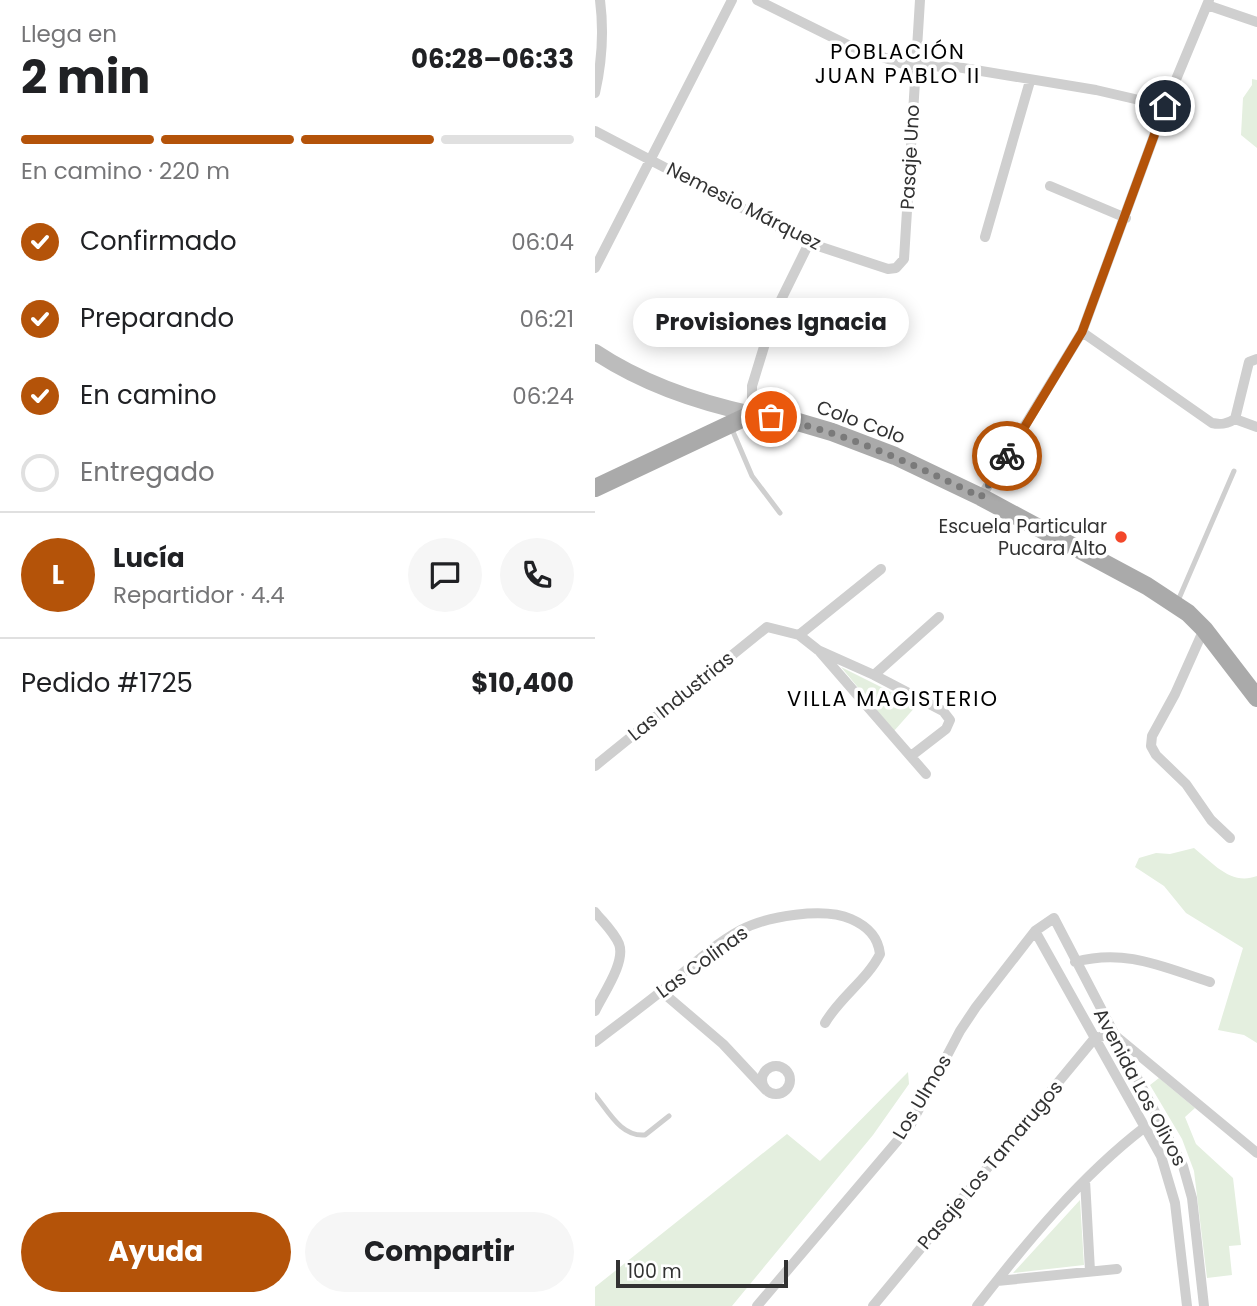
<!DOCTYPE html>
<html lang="es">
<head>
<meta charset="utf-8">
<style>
	body { margin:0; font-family:Poppins,sans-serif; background:#f6f6f6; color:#202124; height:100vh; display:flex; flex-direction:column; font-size:26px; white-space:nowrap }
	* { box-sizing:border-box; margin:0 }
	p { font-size:23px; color:#757577 }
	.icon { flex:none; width:38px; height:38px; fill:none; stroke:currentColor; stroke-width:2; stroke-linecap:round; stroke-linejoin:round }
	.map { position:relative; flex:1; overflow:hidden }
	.drawer { display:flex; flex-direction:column; background:#fff; width:595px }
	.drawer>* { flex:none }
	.scale { position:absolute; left:21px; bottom:18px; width:172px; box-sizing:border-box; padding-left:7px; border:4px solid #323232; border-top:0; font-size:19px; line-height:24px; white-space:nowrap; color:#323232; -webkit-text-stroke:5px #fff; paint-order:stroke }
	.pin { position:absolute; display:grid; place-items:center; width:60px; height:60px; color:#fff; margin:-30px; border:4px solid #fff; border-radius:50%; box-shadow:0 2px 7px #0007 }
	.courier { position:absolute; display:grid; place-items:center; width:70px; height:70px; margin:-35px; border:5px solid #b45309; border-radius:50%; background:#fff; color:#222; box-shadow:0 2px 9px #0007 }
	.bubble { position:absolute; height:49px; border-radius:24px; background:#fff; box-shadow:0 4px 18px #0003; font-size:23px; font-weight:700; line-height:49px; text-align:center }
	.head em { font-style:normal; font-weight:700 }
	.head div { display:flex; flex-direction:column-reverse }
	.head { display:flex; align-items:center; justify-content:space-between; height:119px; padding:0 21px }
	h1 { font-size:46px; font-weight:700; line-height:52px }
	.bar { display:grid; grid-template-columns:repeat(4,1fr); gap:10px 7px; align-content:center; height:84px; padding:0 21px }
	.bar i { height:9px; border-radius:5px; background:#e0e0e0 }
	.bar .on { background:#b45309 }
	.bar p { grid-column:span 4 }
	.line { display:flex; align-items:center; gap:18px; padding:0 21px; border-top:2px solid #e0e0e0 }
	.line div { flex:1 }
	.round { display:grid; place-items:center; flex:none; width:74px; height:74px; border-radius:37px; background:#f6f6f6 }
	ol { padding:0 21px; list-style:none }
	li { display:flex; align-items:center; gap:21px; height:77px }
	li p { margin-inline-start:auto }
	li .icon { padding:7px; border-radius:50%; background:#b45309; color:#fff; stroke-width:4 }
	li:last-child { color:#757577 }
	li i { width:38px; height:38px; border:4px solid #e0e0e0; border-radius:50% }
	.primary-button { display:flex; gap:14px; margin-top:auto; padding:14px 21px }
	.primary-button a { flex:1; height:80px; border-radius:42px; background:#b45309; color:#fff; font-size:28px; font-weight:700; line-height:80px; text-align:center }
	.primary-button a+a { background:#f6f6f6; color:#202124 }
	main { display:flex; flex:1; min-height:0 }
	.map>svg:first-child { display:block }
	.green { fill:#e4efdf }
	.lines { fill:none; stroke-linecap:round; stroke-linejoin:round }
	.service { stroke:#cfcfcf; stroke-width:5 }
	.minor { stroke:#cfcfcf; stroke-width:10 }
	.secondary { stroke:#bcbcbc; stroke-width:16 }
	.primary { stroke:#aaa; stroke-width:18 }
	.done { stroke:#7a7a7a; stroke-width:7; stroke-dasharray:0 12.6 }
	.route { stroke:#b45309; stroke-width:9 }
	.poi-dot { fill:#f3472a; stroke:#fff; stroke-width:2.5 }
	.labels { text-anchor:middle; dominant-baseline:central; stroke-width:7; stroke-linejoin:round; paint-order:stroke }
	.street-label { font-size:19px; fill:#323232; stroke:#fff }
	.poi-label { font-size:19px; fill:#323232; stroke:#fff; text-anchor:end }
	.neighbourhood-label { font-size:21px; letter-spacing:2px; fill:#000; stroke:#fff }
</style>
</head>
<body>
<main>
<section class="drawer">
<div class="head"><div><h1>2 min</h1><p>Llega en</p></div><em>06:28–06:33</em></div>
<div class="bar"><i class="on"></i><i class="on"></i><i class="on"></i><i></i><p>En camino · 220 m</p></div>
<ol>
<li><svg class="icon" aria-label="check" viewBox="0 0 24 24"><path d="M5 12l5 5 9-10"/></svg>Confirmado<p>06:04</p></li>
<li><svg class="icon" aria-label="check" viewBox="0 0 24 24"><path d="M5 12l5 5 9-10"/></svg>Preparando<p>06:21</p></li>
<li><svg class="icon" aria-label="check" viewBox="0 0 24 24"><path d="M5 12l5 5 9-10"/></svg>En camino<p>06:24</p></li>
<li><i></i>Entregado</li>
</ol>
<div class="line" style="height:126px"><b class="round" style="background:#b45309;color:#fff">L</b><div><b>Lucía</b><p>Repartidor · 4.4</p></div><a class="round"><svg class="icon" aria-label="chat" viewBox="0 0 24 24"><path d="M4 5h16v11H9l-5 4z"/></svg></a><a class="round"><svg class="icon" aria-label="phone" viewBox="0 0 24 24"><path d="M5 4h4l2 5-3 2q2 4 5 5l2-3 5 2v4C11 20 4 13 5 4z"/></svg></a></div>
<div class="line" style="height:91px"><div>Pedido #1725</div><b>$10,400</b></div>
<div class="primary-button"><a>Ayuda</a><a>Compartir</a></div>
</section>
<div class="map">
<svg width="662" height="1306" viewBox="0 0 662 1306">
	<rect width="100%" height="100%" fill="#fff"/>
	<path class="green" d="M657 79 662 80V148L646 135 648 98 657 85Z
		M246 667 322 705 299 731Z
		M599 848C618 863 636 886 662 876V1043L649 1035 623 1030 648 948 591 913 569 886 540 867 544 858 561 853 575 854Z
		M313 1072 314 1084 278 1135 137 1306H0V1287L192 1134 225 1161Z
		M564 1078 600 1108 590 1117 601 1144 638 1178 646 1245 634 1246 637 1275 612 1278 599 1171 587 1139 555 1085Z
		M485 1200 489 1265 418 1273Z"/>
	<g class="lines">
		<path class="service" d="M136 427 157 476 185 513
			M582 603 639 471
			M0 1095C14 1112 26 1137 50 1135L74 1116"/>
		<path class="minor" d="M162 0 255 46 305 63 320 66 362 67 501 90 570 106
			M612 5 662 22
			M0 93C7 62 9 31 5 0
			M0 131 214 243 293 269 301 268 309 259 325 0
			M455 186 531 218
			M390 237 435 81
			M0 268 137 0
			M487 332 617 423C626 425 632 424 640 419L654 362 662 359
			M157 414V386L179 314 214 243
			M640 419 662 427
			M386 497 487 332 570 106 614 0
			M609 629 580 694 557 736 556 746 561 755 591 784 616 820 635 838
			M204 635 286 569
			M225 652 331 774
			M279 675 344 617
			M0 766 172 627 204 635 223 650 279 675 348 711 355 720 351 729 316 756
			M0 912C8 922 19 932 24 944 31 962 8 994 0 1011
			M440 931 566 1156 580 1203 592 1306
			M480 962C530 948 568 967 615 982
			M66 991 128 1044 171 1090
			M522 1037 662 1153
			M0 1042C23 1024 47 1007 69 989 93 969 118 945 146 930 172 916 229 907 256 919 272 926 283 936 285 954 272 980 245 997 230 1023
			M167 1080a14 14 0 1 1 28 0a14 14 0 1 1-28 0Z
			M490 1180 495 1271
			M402 1281 522 1269
			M162 1306 315 1126 365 1031 381 1007 440 931 459 918 588 1166 597 1198 609 1306
			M278 1306 499 1039 517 1033
			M382 1306C431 1243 486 1176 550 1127"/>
		<path class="secondary" d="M0 352C48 384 101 402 157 414"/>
		<path class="primary" d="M0 488 157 414 203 422 237 432 300 456 386 497 552 586 593 613 609 629 662 698"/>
	</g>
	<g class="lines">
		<path class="done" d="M176 417C250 432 317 464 386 497L412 456"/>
		<path class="route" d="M412 456 487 332 570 106"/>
	</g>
	<circle class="poi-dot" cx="526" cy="537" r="7"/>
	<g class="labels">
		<g class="street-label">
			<text transform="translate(315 157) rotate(-87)">Pasaje Uno</text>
			<text transform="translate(149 206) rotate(27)">Nemesio Márquez</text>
			<text transform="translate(266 422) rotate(20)">Colo Colo</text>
			<text transform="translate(86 696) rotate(-39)">Las Industrias</text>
			<text transform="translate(107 962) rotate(-36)">Las Colinas</text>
			<text transform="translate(545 1087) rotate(62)">Avenida Los Olivos</text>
			<text transform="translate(327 1097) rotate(-59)">Los Ulmos</text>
			<text transform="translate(395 1165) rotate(-50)">Pasaje Los Tamarugos</text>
		</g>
		<g class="poi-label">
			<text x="512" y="526">Escuela Particular<tspan x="512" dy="22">Pucara Alto</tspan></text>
		</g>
		<g class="neighbourhood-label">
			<text x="303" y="51">POBLACIÓN<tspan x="303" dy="24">JUAN PABLO II</tspan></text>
			<text x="298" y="698">VILLA MAGISTERIO</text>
		</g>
	</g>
</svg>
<div class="scale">100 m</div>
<div class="pin" style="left:176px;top:417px;background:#ea580c"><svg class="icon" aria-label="bag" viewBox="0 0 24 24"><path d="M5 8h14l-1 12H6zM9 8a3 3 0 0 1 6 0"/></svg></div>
<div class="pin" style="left:570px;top:106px;background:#1f2937"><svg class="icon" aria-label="home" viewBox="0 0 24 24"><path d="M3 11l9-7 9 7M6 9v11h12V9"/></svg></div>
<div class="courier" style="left:412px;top:456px"><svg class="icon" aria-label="bike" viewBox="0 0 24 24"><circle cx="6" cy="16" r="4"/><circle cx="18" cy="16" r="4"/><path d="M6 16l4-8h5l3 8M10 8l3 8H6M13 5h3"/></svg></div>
<div class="bubble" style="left:38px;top:298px;width:276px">Provisiones Ignacia</div>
</div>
</main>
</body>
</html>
